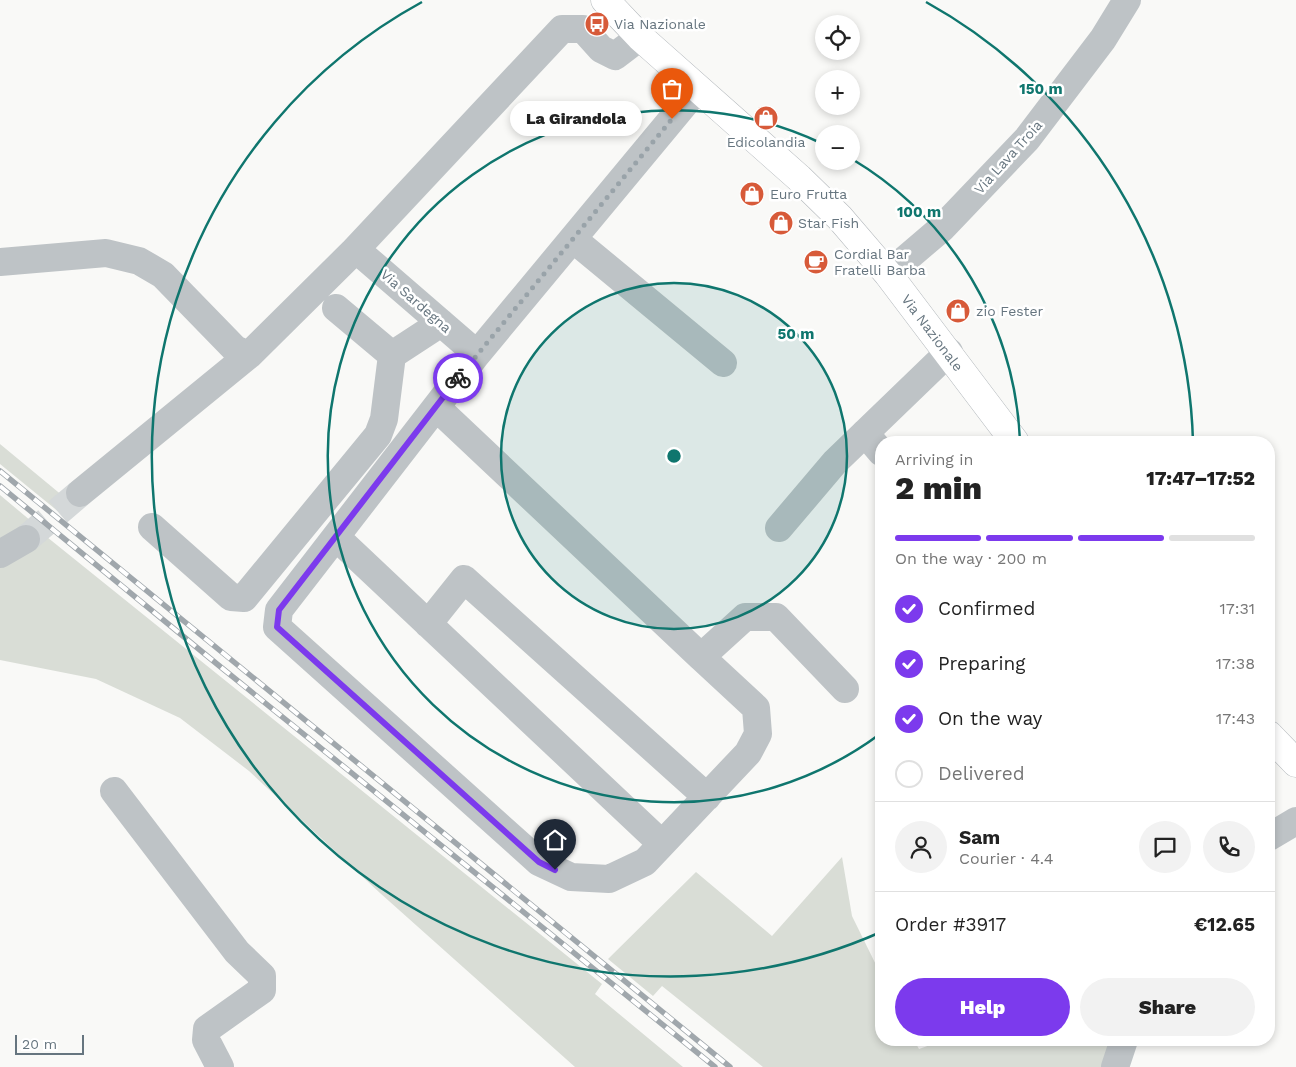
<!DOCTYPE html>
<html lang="en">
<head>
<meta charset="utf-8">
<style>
	body { margin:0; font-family:"Work Sans",sans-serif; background:#f2f2f2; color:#222; height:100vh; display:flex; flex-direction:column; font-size:19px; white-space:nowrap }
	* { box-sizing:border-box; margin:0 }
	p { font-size:16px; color:#767676 }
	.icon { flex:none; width:28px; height:28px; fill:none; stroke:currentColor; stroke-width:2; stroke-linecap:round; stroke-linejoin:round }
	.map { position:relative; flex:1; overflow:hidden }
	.details { position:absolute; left:875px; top:436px; width:400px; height:610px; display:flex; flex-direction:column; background:#fff; border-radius:20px; box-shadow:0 2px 8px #0003 }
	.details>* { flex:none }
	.fabs { position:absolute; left:815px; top:15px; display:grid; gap:10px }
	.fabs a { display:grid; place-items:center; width:45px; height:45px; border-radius:50%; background:#fff; box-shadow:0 2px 8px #0003; font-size:25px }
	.scale { position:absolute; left:15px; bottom:12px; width:69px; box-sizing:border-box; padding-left:5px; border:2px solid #66757f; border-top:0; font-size:14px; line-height:18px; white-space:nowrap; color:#66757f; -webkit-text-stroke:4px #fff; paint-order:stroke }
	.pin { position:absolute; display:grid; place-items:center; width:42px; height:42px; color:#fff; margin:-51px -21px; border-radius:50% 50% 50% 0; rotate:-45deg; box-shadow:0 0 5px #0007 }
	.pin .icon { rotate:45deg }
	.courier { position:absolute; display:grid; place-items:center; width:50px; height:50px; margin:-25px; border:4px solid #7c3aed; border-radius:50%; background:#fff; color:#222; box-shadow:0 1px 6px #0007 }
	.bubble { position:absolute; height:35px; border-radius:18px; background:#fff; box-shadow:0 2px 8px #0003; font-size:16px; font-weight:800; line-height:35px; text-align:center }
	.overview em { font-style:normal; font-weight:800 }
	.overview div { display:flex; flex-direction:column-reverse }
	.overview { display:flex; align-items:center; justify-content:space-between; height:85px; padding:0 20px }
	h1 { font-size:32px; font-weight:800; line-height:38px }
	.bar { display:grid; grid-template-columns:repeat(4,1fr); gap:8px 5px; align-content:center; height:60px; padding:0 20px }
	.bar i { height:6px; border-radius:4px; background:#e0e0e0 }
	.bar .on { background:#7c3aed }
	.bar p { grid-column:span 4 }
	.line { display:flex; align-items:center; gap:12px; padding:0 20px; border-top:1px solid #e0e0e0 }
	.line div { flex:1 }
	.round { display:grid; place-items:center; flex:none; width:52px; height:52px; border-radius:26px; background:#f2f2f2 }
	ol { padding:0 20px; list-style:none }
	li { display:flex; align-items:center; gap:15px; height:55px }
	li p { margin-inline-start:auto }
	li .icon { padding:5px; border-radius:50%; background:#7c3aed; color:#fff; stroke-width:4 }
	li:last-child { color:#767676 }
	li i { width:28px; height:28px; border:2px solid #e0e0e0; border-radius:50% }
	.cta { display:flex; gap:10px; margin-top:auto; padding:10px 20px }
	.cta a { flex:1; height:58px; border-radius:30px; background:#7c3aed; color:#fff; font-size:20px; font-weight:800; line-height:58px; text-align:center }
	.cta a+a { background:#f2f2f2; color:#222 }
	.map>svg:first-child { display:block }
	.green { fill:#d9ddd6 }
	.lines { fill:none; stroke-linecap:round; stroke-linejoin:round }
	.minor-tunnel { stroke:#d4d8d9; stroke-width:28; stroke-dasharray:28 14; stroke-linecap:butt }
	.major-casing { stroke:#b2b7bb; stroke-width:29 }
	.minor { stroke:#bec3c6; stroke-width:28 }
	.major { stroke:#fff; stroke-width:28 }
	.rail-casing { stroke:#a0a7ac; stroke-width:5.5 }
	.rail { stroke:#fff; stroke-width:4; stroke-dasharray:11; stroke-linecap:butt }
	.done { stroke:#99a3a9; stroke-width:5; stroke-dasharray:0 9 }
	.route { stroke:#7c3aed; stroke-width:6 }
	.ring { fill:none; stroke:#0f766e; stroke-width:2.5 }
	.labels { text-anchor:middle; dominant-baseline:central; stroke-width:5; stroke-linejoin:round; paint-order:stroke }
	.poi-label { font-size:14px; fill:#66757f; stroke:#fff; text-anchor:start }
	.street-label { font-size:14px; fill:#66757f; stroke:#fff }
	.centre { fill:#0f766e; stroke:#fff; stroke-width:2.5 }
	.ring-label { font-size:15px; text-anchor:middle; font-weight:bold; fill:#0f766e; stroke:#fff; stroke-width:5; stroke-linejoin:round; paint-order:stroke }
</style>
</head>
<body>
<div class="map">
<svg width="1296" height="1067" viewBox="0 0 1296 1067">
	<rect width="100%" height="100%" fill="#f9f9f7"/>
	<path class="green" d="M0 444 75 506 65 517 0 464Z
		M0 495 37 526 1 552H0Z
		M42 533 602 984 595 994 683 1067H575L380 893 249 771 180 718 96 679 0 660V559L5 558Z
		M842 857 852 916 881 975V1040H914L919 1049 944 1040H1115L1107 1067H763L662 986 653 996 608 959 696 872 772 936Z"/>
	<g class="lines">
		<path class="minor-tunnel" d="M26 539 80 493"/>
		<defs>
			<g id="major">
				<path id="s1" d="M605 0 640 37 799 178 840 218 888 274 1015 442"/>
				<path d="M1269 735 1296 763"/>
			</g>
		</defs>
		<use href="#major" class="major-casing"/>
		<path class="minor" d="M573 239 723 363
			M367 259 477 354 697 89
			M0 262 106 253 139 261 163 275 235 349 249 355
			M888 274 942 228 1027 139 1103 39 1127 0
			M336 308 392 355 441 323
			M477 354 279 610 277 627 539 862 571 877 609 879 645 862 748 753 758 734 756 708 701 657 745 617H776L845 689
			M436 407 701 657
			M865 433 881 452
			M80 493 249 355 353 252 562 29H583L601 49 615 56 640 37
			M152 527 231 597 244 598 378 435 384 419 392 355
			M779 528 835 462 949 352
			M336 537 662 844
			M0 554 26 539
			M428 624 464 579 707 797
			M114 791 237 952 262 976V990L207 1029 206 1040 220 1067
			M1269 837 1296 821
			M1115 1067 1124 1040"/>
		<use href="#major" class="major"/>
		<defs>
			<path id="rail" d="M0 471 730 1067
				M0 486 217 664 715 1067"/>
		</defs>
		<use href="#rail" class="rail-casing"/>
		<use href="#rail" class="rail"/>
	</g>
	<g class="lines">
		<path class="done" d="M458 378 672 119"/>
		<path class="route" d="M458 378 279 610 277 627 539 862 555 870"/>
	</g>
	<circle cx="674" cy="456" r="173" fill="#0f766e" fill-opacity=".12"/>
	<g class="ring">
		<circle cx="674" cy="456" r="173"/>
		<path d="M880 734A346 346 0 1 1 823 144M852 159A346 346 0 0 1 1020 441"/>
		<path d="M881 932A519 519 0 0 1 422 2M926 2A519 519 0 0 1 1193 442"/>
	</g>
	<defs>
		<symbol id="bus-disc" viewBox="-11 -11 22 22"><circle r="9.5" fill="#d75a39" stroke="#fff"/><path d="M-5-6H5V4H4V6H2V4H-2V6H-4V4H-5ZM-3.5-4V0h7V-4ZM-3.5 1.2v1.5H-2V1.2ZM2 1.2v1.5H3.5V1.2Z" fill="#fff"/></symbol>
		<symbol id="shop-disc" viewBox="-11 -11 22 22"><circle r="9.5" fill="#d75a39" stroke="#fff"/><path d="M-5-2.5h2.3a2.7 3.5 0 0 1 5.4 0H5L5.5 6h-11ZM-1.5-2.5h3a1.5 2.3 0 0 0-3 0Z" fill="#fff"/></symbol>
		<symbol id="cafe-disc" viewBox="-11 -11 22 22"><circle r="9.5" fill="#d75a39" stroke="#fff"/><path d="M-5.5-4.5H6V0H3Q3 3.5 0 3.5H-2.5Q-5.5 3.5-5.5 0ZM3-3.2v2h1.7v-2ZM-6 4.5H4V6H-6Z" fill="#fff"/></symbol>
	</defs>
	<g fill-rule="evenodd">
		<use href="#bus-disc" x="583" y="10" width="28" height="28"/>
		<use href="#shop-disc" x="752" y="104" width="28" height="28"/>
		<use href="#shop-disc" x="738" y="180" width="28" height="28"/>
		<use href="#shop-disc" x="767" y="209" width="28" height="28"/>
		<use href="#cafe-disc" x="802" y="248" width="28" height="28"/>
		<use href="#shop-disc" x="944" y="297" width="28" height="28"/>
	</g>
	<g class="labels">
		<g class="poi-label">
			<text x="614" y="24">Via Nazionale</text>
			<text x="766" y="142" text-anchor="middle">Edicolandia</text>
			<text x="770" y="194">Euro Frutta</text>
			<text x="798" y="223">Star Fish</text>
			<text x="834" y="254">Cordial Bar<tspan x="834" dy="16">Fratelli Barba</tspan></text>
			<text x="976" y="311">zio Fester</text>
		</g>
		<g class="street-label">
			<text transform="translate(1008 157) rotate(-48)">Via Lava Troia</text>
			<text transform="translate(416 301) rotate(41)">Via Sardegna</text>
			<text stroke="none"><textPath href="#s1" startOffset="468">Via Nazionale</textPath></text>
		</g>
	</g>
	<circle cx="674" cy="456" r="8" class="centre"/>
	<g class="ring-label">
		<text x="1041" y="94">150 m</text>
		<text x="919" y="217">100 m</text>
		<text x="796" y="339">50 m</text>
	</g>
</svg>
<div class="fabs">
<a><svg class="icon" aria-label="locate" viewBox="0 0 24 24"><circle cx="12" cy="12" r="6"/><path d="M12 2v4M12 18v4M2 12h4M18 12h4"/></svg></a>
<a>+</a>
<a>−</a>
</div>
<div class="scale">20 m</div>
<div class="pin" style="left:672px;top:119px;background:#ea580c"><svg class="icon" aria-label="bag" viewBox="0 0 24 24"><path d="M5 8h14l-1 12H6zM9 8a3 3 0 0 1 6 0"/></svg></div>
<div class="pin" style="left:555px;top:870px;background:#1f2937"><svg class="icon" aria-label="home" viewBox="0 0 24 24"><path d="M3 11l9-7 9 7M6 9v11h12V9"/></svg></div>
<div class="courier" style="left:458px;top:378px"><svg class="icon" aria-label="bike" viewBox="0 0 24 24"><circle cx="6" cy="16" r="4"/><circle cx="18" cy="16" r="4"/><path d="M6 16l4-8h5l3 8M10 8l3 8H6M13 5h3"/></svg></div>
<div class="bubble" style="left:510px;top:101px;width:132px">La Girandola</div>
<section class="details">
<div class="overview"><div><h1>2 min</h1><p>Arriving in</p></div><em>17:47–17:52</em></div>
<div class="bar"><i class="on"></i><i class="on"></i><i class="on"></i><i></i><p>On the way · 200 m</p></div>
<ol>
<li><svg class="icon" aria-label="check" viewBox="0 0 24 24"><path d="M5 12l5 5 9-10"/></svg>Confirmed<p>17:31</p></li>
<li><svg class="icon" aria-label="check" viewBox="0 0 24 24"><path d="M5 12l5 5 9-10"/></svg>Preparing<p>17:38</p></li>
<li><svg class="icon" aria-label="check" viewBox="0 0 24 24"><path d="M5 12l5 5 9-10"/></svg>On the way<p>17:43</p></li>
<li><i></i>Delivered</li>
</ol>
<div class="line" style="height:90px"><a class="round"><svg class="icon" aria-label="person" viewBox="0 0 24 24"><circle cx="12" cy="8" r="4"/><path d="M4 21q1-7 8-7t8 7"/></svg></a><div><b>Sam</b><p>Courier · 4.4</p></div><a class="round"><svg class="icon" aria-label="chat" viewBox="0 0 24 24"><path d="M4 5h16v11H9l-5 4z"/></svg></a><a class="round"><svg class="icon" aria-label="phone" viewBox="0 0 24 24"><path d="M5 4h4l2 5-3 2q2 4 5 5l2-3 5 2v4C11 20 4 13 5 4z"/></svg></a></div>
<div class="line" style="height:65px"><div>Order #3917</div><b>€12.65</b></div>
<div class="cta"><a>Help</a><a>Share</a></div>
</section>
</div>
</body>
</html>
